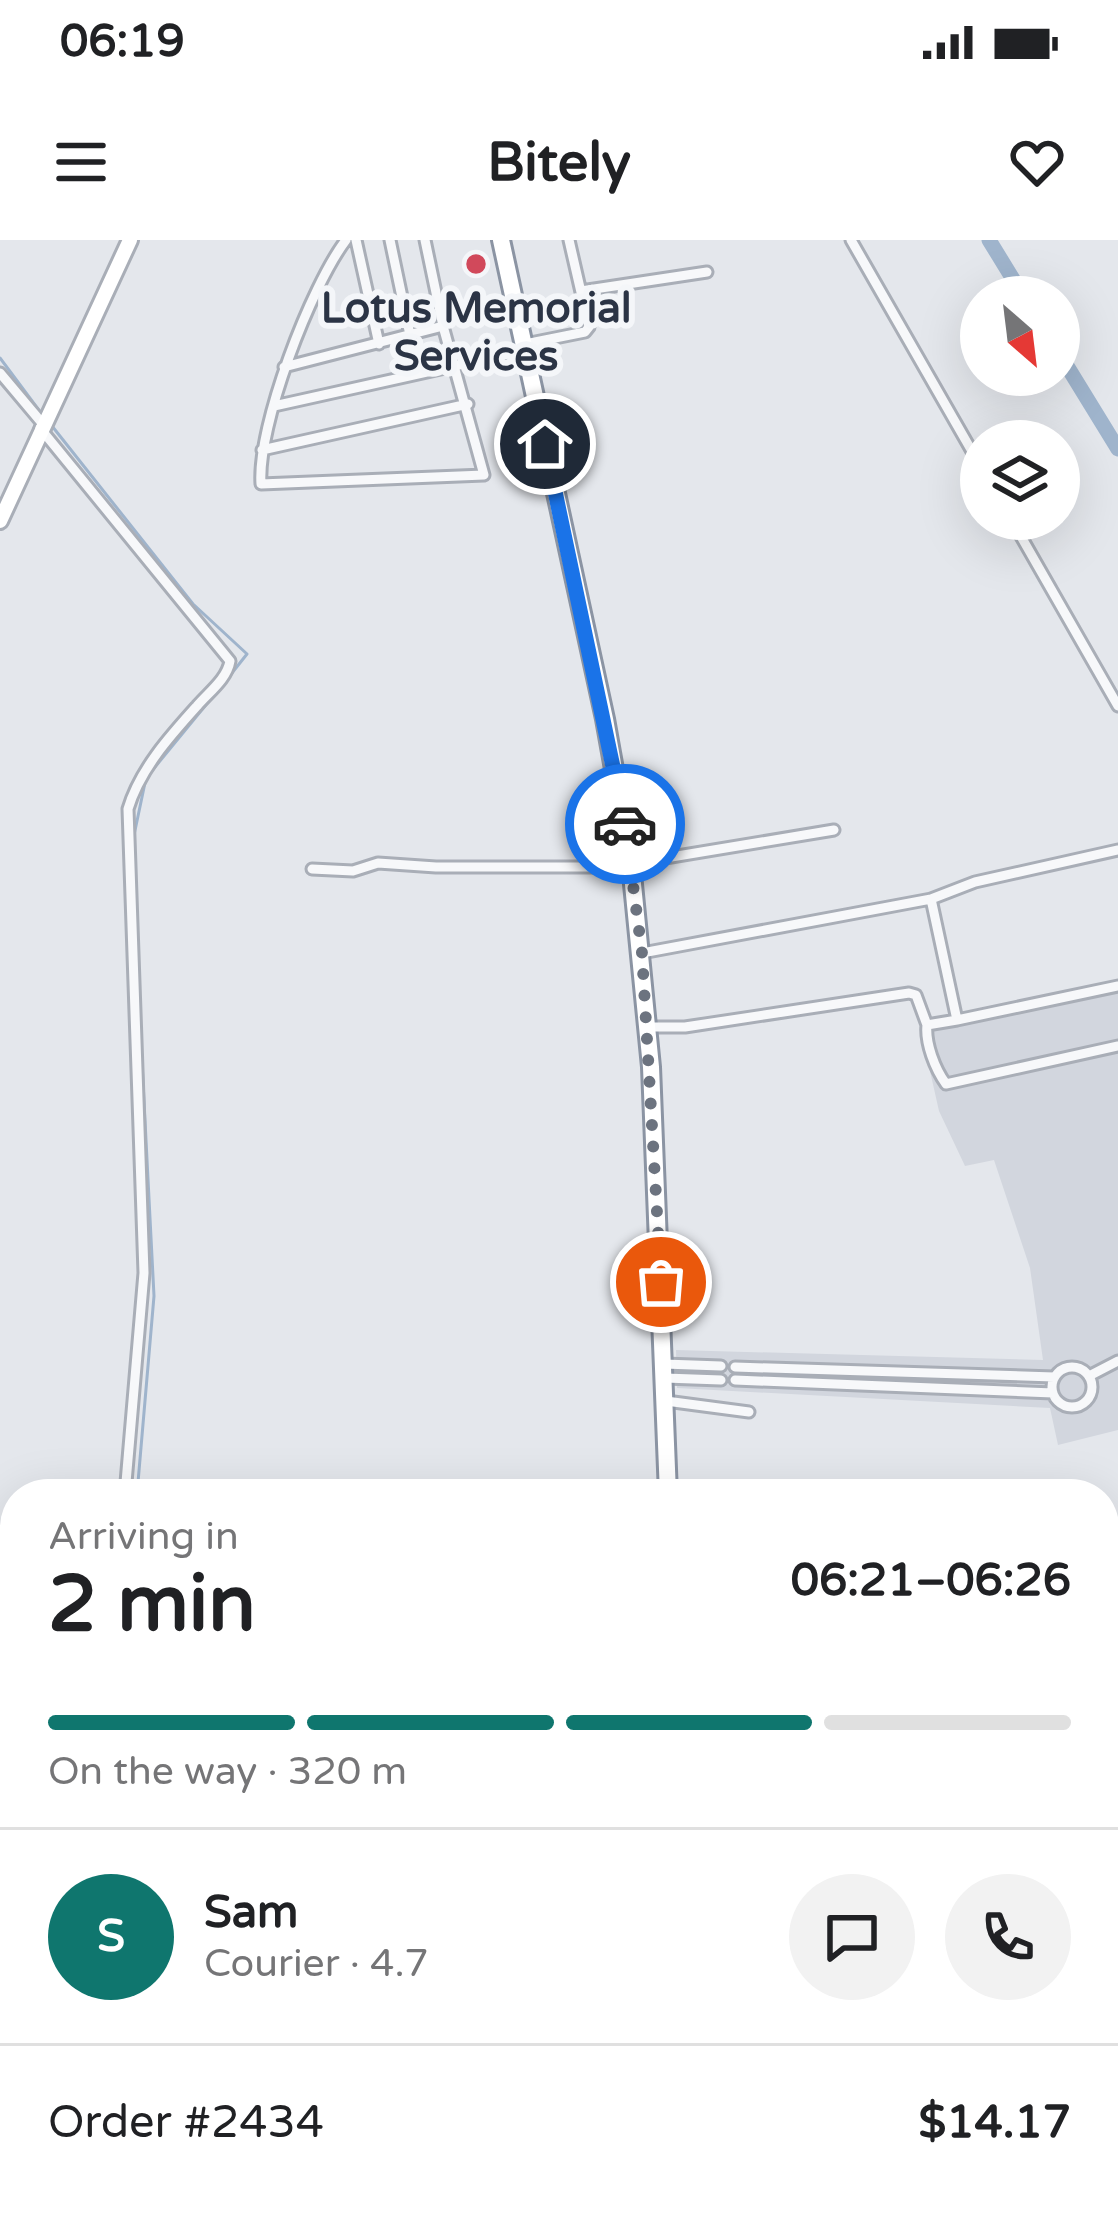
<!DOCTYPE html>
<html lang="en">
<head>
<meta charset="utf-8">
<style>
	body { margin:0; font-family:"Varela Round",sans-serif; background:#f2f2f2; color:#202124; height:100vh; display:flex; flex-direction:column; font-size:45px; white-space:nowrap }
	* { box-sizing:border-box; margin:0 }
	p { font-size:39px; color:#757577 }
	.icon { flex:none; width:66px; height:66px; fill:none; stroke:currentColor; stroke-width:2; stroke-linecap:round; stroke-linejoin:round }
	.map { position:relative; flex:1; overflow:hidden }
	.drawer { position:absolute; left:0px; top:1239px; width:1119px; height:744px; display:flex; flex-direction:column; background:#fff; border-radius:48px 48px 0 0; box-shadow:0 12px 48px #0002 }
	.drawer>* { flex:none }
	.needle { width:78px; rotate:152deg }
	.tools { position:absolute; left:960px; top:36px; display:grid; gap:24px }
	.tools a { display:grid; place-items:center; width:120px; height:120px; border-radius:50%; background:#fff; box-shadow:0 12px 48px #0002; font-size:60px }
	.pin { position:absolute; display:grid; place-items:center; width:102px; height:102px; color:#fff; margin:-51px; border:6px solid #fff; border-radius:50%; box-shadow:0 3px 12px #0007 }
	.courier { position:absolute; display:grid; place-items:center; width:120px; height:120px; margin:-60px; border:9px solid #1a73e8; border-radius:50%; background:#fff; color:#222; box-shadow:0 3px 15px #0007 }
	.overview em { font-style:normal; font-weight:700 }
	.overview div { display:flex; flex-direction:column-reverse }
	.overview { display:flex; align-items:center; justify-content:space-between; height:204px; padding:0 48px }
	h1 { font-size:78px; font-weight:700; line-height:90px }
	.bar { display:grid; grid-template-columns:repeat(4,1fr); gap:18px 12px; align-content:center; height:144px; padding:0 48px }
	.bar i { height:15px; border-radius:9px; background:#e0e0e0 }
	.bar .active { background:#0f766e }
	.bar p { grid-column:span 4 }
	.line { display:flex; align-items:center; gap:30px; padding:0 48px; border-top:3px solid #e0e0e0 }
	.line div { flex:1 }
	.round { display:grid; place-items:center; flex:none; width:126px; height:126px; border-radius:63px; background:#f2f2f2 }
	.status { display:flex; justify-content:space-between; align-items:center; height:84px; padding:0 60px; background:#fff; direction:ltr }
	.status svg { height:33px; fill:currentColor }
	header { display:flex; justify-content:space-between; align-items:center; height:156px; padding:0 48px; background:#fff; font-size:54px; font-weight:700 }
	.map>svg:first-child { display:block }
	.built { fill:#d2d6de }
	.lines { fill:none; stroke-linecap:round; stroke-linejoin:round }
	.stream { stroke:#9fb4cc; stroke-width:3 }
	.river { stroke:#9fb4cc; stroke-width:15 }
	.street-casing { stroke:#a9aeb7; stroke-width:15 }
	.secondary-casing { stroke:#a9aeb7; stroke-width:20 }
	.highway-casing { stroke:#8b94a3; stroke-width:22 }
	.street { stroke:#f7f8fa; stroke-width:9 }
	.secondary { stroke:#fff; stroke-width:14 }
	.highway { stroke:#fff; stroke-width:16 }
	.done { stroke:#6c737f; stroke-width:12; stroke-dasharray:0 21.6 }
	.route { stroke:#1a73e8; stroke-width:15 }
	.poi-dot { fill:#d1495b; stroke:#f4f6f9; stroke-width:4.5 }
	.labels { text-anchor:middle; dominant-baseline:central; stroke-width:12; stroke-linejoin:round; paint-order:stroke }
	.poi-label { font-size:42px; font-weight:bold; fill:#2b3445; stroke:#f4f6f9 }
</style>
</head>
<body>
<div class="status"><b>06:19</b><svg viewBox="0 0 49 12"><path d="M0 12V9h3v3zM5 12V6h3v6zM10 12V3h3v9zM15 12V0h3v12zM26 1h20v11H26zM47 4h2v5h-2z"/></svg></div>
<header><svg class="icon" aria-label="menu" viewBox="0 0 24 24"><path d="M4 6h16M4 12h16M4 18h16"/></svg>Bitely<svg class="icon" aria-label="heart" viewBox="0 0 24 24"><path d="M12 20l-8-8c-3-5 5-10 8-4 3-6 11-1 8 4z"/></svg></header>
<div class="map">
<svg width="1118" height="1983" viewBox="0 0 1118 1983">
	<rect width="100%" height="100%" fill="#e4e7ec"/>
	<path class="built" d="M1118 749V1190L1058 1205 1050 1168 677 1148 676 1110 1043 1120 1030 1028 994 920 965 926 939 871 921 791Z"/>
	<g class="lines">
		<path class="stream" d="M0 118 41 173
			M52 186 193 364 247 414 228 438
			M133 600 146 538 214 455
			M137 1254 154 1056 140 783
			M97 1968 100 1983"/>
		<path class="river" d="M989 0 1024 57
			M1059 113 1118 209"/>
		<defs>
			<path id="street" d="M356 0 379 104
				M390 0 410 95
				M425 0 443 86
				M851 0 981 227
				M581 51 707 32
				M525 104 585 92 589 87 569 0
				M284 127 443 86 484 235 261 244C257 186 311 46 346 0
				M0 133 42 183
				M274 166 526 110
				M40 188 230 421C227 439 209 452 197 466 170 496 140 529 128 569L144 1033 125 1254
				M262 210 468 164
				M1011 279 1118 466
				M312 629 353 631 378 623 436 627H611L834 590
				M931 659 957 780 1118 746
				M642 713 931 659 975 642 1118 610
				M927 785C925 803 935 829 946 844L1118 806
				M647 787H685L909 753 916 755 927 785 957 780
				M664 1124 721 1126
				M1052 1147a20 20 0 1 1 40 0a20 20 0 1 1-40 0Z
				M735 1127 1054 1137
				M1089 1136 1118 1121
				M665 1138 721 1140
				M735 1140 1053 1153
				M666 1161 749 1172
				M1104 1506 1118 1504
				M1104 1543 1118 1541
				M1104 1595 1118 1592
				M0 1912 15 1907
				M86 1968 90 1983"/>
			<path id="secondary" d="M0 281 130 0
				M527 1983 558 1968"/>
			<path id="highway" d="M501 0 605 479 631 624 651 827 668 1254
				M646 1968V1983"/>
		</defs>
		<use href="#street" class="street-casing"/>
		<use href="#secondary" class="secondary-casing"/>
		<use href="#highway" class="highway-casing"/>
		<use href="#street" class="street"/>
		<use href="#secondary" class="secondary"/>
		<use href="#highway" class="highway"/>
	</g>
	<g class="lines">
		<path class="done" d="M625 584 642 713 661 1042"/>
		<path class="route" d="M545 204 625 584"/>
	</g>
	<circle class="poi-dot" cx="476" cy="24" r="12"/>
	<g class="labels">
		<g class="poi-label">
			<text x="476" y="68">Lotus Memorial<tspan x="476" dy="48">Services</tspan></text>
		</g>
	</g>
</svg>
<div class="tools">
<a><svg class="needle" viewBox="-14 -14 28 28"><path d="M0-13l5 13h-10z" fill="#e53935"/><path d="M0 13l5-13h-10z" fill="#757577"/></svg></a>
<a><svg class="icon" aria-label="layers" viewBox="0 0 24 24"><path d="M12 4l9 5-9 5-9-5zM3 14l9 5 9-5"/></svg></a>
</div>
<div class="pin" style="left:661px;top:1042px;background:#ea580c"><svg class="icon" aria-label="bag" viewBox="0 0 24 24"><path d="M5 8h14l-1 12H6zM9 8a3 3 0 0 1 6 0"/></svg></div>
<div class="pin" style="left:545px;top:204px;background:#1f2937"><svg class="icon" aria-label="home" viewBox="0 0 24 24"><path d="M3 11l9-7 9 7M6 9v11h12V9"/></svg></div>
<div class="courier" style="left:625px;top:584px"><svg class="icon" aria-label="car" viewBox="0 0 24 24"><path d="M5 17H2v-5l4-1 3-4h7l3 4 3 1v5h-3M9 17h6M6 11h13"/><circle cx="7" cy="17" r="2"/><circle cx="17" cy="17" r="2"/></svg></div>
<section class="drawer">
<div class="overview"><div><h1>2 min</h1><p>Arriving in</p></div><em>06:21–06:26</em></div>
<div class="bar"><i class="active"></i><i class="active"></i><i class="active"></i><i></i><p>On the way · 320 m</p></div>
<div class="line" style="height:216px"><b class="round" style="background:#0f766e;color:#fff">S</b><div><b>Sam</b><p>Courier · 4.7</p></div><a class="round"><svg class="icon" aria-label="chat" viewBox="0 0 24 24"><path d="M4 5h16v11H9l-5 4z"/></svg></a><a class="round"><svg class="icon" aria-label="phone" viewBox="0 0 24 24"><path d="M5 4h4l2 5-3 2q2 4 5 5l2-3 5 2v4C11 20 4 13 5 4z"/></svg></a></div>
<div class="line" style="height:156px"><div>Order #2434</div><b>$14.17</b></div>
</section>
</div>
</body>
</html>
